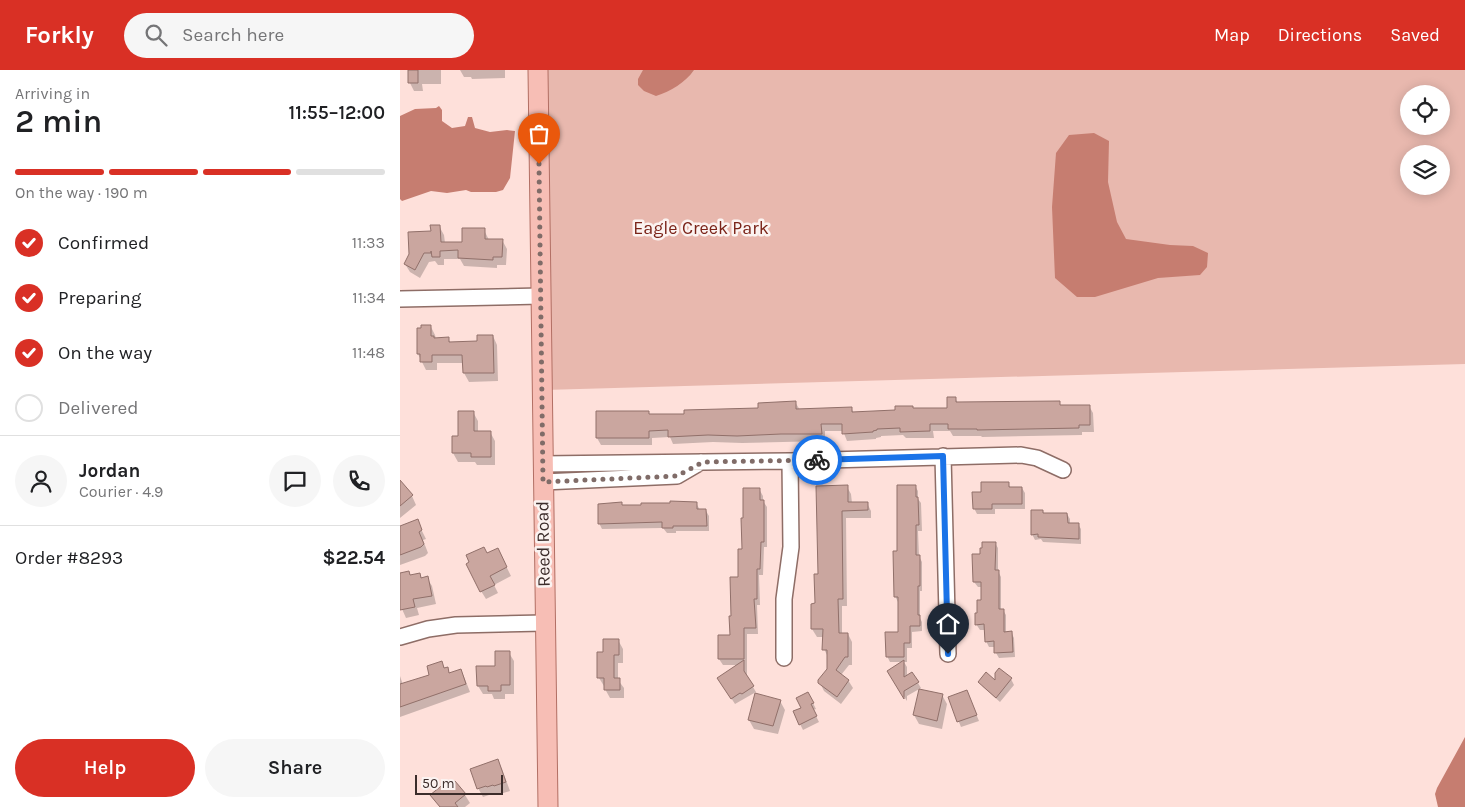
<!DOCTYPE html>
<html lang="en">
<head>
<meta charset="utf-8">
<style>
	body { margin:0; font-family:Karla,sans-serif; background:#f6f6f6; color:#202124; height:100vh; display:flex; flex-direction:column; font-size:19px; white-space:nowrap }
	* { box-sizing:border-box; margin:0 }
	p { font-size:16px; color:#757577 }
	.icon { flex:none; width:28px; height:28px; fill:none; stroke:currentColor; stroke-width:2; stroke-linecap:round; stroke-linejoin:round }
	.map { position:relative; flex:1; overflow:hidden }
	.drawer { display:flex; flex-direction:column; background:#fff; width:400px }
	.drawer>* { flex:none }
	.tools { position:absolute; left:1000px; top:15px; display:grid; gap:10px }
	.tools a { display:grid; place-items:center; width:50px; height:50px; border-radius:50%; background:#fff; box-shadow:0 2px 12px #0003; font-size:25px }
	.scale { position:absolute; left:15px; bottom:12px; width:88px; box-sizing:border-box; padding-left:5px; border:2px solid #3c2d2b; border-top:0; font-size:14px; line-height:18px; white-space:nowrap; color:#3c2d2b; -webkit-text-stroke:4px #fbf3f1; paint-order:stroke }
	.pin { position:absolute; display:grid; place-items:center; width:42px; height:42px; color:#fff; margin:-51px -21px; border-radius:50% 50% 50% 0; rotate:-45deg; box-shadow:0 0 5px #0007 }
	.pin .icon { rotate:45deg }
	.courier { position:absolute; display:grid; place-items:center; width:50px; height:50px; margin:-25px; border:4px solid #1a73e8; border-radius:50%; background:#fff; color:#222; box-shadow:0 1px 6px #0007 }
	.head em { font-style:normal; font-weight:600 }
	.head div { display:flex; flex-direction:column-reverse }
	.head { display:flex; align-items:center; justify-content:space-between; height:85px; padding:0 15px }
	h1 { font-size:32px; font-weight:600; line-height:38px }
	.bar { display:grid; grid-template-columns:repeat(4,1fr); gap:8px 5px; align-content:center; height:60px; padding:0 15px }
	.bar i { height:6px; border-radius:4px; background:#e0e0e0 }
	.bar .current { background:#d93025 }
	.bar p { grid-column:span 4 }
	.line { display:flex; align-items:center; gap:12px; padding:0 15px; border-top:1px solid #e0e0e0 }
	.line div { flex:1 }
	.round { display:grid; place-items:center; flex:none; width:52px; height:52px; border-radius:26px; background:#f6f6f6 }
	ol { padding:0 15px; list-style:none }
	li { display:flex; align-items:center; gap:15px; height:55px }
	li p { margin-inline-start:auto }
	li .icon { padding:5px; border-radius:50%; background:#d93025; color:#fff; stroke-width:4 }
	li:last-child { color:#757577 }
	li i { width:28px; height:28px; border:2px solid #e0e0e0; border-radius:50% }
	.action { display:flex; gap:10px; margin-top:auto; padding:10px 15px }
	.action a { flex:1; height:58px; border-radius:30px; background:#d93025; color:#fff; font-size:20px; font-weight:600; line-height:58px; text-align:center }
	.action a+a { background:#f6f6f6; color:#202124 }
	header { display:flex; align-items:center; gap:30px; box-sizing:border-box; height:70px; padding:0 25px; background:#d93025; color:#fff }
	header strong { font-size:24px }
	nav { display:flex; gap:28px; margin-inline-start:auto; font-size:18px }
	.search { width:350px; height:45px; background:#f6f6f6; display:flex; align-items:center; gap:12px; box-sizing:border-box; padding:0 18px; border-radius:28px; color:#757577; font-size:19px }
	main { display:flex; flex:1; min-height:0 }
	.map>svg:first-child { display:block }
	.green { fill:#e8b8ae; fill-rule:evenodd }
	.water { fill:#c67d70 }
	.shadow { fill:#0003 }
	.building { fill:#caa69f; stroke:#91706a }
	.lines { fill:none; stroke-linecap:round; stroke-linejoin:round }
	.minor-casing { stroke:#8e6d66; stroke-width:18 }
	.major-casing { stroke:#b26f64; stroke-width:21 }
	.minor { stroke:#fff; stroke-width:15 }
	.major { stroke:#f7beb5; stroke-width:19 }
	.done { stroke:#806c68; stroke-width:5; stroke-dasharray:0 9 }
	.route { stroke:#1a73e8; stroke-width:6 }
	.labels { text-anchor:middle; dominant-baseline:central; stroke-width:5; stroke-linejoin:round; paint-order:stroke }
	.park-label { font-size:18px; fill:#7a2318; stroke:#fbf3f1 }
	.street-label { font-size:18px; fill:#3c2d2b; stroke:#fbf3f1 }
</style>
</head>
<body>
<header>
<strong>Forkly</strong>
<div class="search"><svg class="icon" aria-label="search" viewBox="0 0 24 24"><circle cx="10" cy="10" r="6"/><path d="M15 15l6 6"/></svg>Search here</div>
<nav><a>Map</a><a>Directions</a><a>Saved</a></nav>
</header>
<main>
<section class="drawer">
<div class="head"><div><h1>2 min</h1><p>Arriving in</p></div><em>11:55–12:00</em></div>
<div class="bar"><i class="current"></i><i class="current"></i><i class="current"></i><i></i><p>On the way · 190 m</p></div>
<ol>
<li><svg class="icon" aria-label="check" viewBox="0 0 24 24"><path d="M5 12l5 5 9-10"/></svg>Confirmed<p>11:33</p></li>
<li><svg class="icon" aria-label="check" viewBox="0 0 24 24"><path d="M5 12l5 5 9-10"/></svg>Preparing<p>11:34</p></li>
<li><svg class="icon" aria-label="check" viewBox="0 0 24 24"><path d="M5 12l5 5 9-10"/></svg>On the way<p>11:48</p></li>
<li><i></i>Delivered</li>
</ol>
<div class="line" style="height:90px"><a class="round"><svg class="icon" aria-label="person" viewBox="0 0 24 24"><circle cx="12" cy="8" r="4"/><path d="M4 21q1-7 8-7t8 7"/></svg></a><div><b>Jordan</b><p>Courier · 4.9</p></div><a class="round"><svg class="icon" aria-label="chat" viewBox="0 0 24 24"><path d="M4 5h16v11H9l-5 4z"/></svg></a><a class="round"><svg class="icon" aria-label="phone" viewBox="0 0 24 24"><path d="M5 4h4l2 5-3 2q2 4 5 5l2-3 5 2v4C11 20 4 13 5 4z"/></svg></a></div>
<div class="line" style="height:65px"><div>Order #8293</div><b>$22.54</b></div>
<div class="action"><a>Help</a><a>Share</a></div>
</section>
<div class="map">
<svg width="1065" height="737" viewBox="0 0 1065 737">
	<rect width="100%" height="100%" fill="#fee0da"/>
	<path class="green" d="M140 0H1065V294L144 320ZM1009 24H1041V56H1009ZM1009 84H1041V116H1009Z"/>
	<path class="water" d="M243 0H294C285 13 271 21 256 26L244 21 238 15V9Z
		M39 36 42 40V51L52 58 65 56 68 47H72L75 58 90 62 107 60 115 61 110 108 103 120 96 122H71L66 120 47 123 31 121 2 131 0 129V46L15 39 36 38Z
		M694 63 709 71 708 112 717 152 726 169 770 175 793 176 808 183 807 197 800 205 758 208 695 227H677L655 208 652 137 656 83 669 65Z
		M1065 667V737H1038L1035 724 1037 718Z"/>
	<path class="shadow" d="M9 0H41V14H22L23 21H14L10 13Z
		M60 0H105V8L72 9 71 7H64Z
		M39 156 44 165 45 173H63L84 160 89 170H102L107 179 106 195H97V198L64 196 60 189H44V195H38L35 191 29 192 20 208 10 202 5 194Z
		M31 257 35 265 36 269H48L51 273 79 272 93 266 97 275 98 311 69 312 64 303V293H37V300H26L18 284V259Z
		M555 328 558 333H659L661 336H689L693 343 694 362H682V365L582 367 581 366H553L550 361H533L534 368H506L503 365 481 366V367L476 368V369L447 371 443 361H425V371L342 373 313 372 273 374 270 367 252 368V375H201L197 368 250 345H285L359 339 395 332 400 340 451 338 454 343 548 339Z
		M73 342 78 351V362H90L95 371V395H77L75 392H58L53 383V367H60Z
		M0 412 12 426 16 435 0 448Z
		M608 414 611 418H622L625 423V439H595V444H577L574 438Z
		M515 416 518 421V429L521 433 522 461H518L519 486 522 492V521H520V548L522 552V561L512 562V578H507V592H490L487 586 500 563 498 532 495 526 498 482Z
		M447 417 451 424 452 433H467L471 441V448H446L447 536H442V564H448L452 572V595H449L441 605 448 610 453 618 441 634 424 621 420 613 428 599V587L424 579V567H417L412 559 419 505Z
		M359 419 363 426V431L367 437V477H364L363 505H359L360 535H357L358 564H347V607L356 622 335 634 322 614 338 595H323L319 589V566H331L332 547 343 480Z
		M221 433 223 437 296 433 300 440 306 441 309 446V461H276V463H267L263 458 202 459 199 453Z
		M643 441 644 444H667L670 449V454H678L681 459V474L643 472 641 469 635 470 632 464Z
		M17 451 26 469 23 470 28 483 25 486 0 495V458Z
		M595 473 598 478V501L601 507V540H603L606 545V563L611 562 614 568 615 587 599 588 596 583 595 577H589L586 571V560H580L576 554 582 531V517H578L574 512 581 485Z
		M87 484 102 488 111 506 94 515 98 523 86 529 81 521Z
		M9 503 11 506 20 504 22 509 27 508 32 516 36 534 17 538 19 545 6 548 2 539 0 532V505Z
		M218 570 223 579V593H218V610L224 618V628H210L205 619V616H204L199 608 205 583Z
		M109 583 114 591V624H105V629H94L92 624H83L78 616Z
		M504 592 507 597V607L512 603 521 618 507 626V631L488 602Z
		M41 593 45 599H47L50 604 61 600 65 609 70 622 0 647V606L3 615 31 606Z
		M600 600 611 609 614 615 600 632 583 617 580 612 597 613Z
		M567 622 579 651 561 657 549 628Z
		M542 625 547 634 542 659 519 654 514 645Z
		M411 629 416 639 413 640 419 652 403 660 394 642 402 638Z
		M380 631 385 640 378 664 354 659 349 650Z
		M97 690 102 699 110 721 100 724 99 723 93 725 92 724 83 727 78 718Z
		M48 718 65 725 70 733 65 737H40L32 725Z"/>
	<path class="building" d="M8 0H18V13H8Z
		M30 155H40L41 172H62V158H85V169H103L102 187H93V190L58 188V180L40 181V187H32L31 181V183H24L15 200 4 194 9 184 8 162 31 161Z
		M21 255H31V266H34V268L49 267V272L77 271V265H93L94 303H63L62 285H32V292H20V284H17V258H21Z
		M547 327H556V332L660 331V335H690V355H679V358L577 360V359H548V354H530V361L500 362V358L477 359V360L473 361V362L442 364V354H421L422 364H381L337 366 308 365 268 367V360L249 361V368H196V341H249V344H284V340L358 338V333L396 331V339L452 337V342L495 340V336H513V338H547Z
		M58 341H74V361H91V387H71V383H52V366H58Z
		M0 410 13 425 0 436Z
		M581 412H609V417H622V434H592V439H573L572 422H581Z
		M448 415V432H468V440L442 441 443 529H438L439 563H448V587H445L436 600 449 610 437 627 418 613V610L427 599V580H422L423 559H411V534L415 533 414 504H418L416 416Z
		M497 415H516V427H518L519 455H516V485H520V516H518V545H520V556H510V573H504V587H486L485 562H498V527H494L493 481H497Z
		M343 418H360V430H364V472H361L360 499H357V529H354L356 558H344V589H318V565H330L329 546H331L330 507H338V479H342L341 448H343Z
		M270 431 297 432V439H306L307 456H273V458H262V452L198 454V434L222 432V435H241V433H270Z
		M631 440H643V443H667L668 453H679V469L638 467V464L631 465Z
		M18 449 22 460 19 462 24 474 21 477 0 485V456Z
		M582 472H596L595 500H599V539H604V562L612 561 613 582 594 583V571L585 572 584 554 575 555V543H577V530H581V512H573L572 484H580V478H582Z
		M84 477 87 483 98 478 107 497 90 506 95 515 80 522 66 494 69 492 66 485Z
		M9 501 10 505 20 503 21 508 28 506 32 526 13 529 15 537 0 540V503Z
		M203 569H219V585H214V608H220V620H204V608H197V582H203Z
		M95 581H110V615H101V621H88V616H77L76 596H95Z
		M344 590V601L354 616 342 624 340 623 331 629 317 608Z
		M504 590V607L512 602 519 612 504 621V629L487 601Z
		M42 591 44 598 48 597 49 603 61 599 66 614 0 637V614L29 605 27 596Z
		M599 598 612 608 596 628 578 612 586 602 595 610V603Z
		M519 619 543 624 537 651 513 645Z
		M567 620 577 645 557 652 548 627Z
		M408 622 414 633 411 634 417 646 399 655 393 641 401 638 396 628Z
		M355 623 381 630 373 656 348 650Z
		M98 689 106 712 94 716 93 715 87 717 86 716 77 719 70 699Z
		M55 711 66 724 55 733 58 737H40L30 725 45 713 48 716Z"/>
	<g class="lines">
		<defs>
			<path id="minor" d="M0 229 141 226
				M543 386 548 584
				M143 394 390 391 621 385 637 388 663 400
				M143 412 277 406 301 392
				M0 567 28 559 56 555 144 553
				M384 588V529L391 477 390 391"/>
			<path id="major" d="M138 0 148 737"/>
		</defs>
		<use href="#minor" class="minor-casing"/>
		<use href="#major" class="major-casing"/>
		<use href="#minor" class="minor"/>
		<use href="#major" class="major"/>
	</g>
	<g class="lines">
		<path class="done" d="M139 94 143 412 277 406 303 392 417 390"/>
		<path class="route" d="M417 390 543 386 548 584"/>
	</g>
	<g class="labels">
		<g class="park-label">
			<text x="301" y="158">Eagle Creek Park</text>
		</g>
		<g class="street-label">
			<text transform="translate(143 474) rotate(-91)">Reed Road</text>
		</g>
	</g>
</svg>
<div class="tools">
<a><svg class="icon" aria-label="locate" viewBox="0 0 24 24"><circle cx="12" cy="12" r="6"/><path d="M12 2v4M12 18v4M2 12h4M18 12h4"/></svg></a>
<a><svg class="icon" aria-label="layers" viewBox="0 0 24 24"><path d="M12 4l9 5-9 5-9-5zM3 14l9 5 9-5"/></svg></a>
</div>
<div class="scale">50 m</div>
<div class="pin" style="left:139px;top:94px;background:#ea580c"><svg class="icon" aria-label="bag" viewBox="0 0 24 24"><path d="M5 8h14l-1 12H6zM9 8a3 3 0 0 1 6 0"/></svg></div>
<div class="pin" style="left:548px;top:584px;background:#1f2937"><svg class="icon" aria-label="home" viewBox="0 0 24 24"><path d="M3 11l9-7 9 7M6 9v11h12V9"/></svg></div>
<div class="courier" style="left:417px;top:390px"><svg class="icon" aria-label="bike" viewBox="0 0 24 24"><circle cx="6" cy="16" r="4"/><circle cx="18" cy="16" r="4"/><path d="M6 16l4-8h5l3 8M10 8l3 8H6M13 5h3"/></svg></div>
</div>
</main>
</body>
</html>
